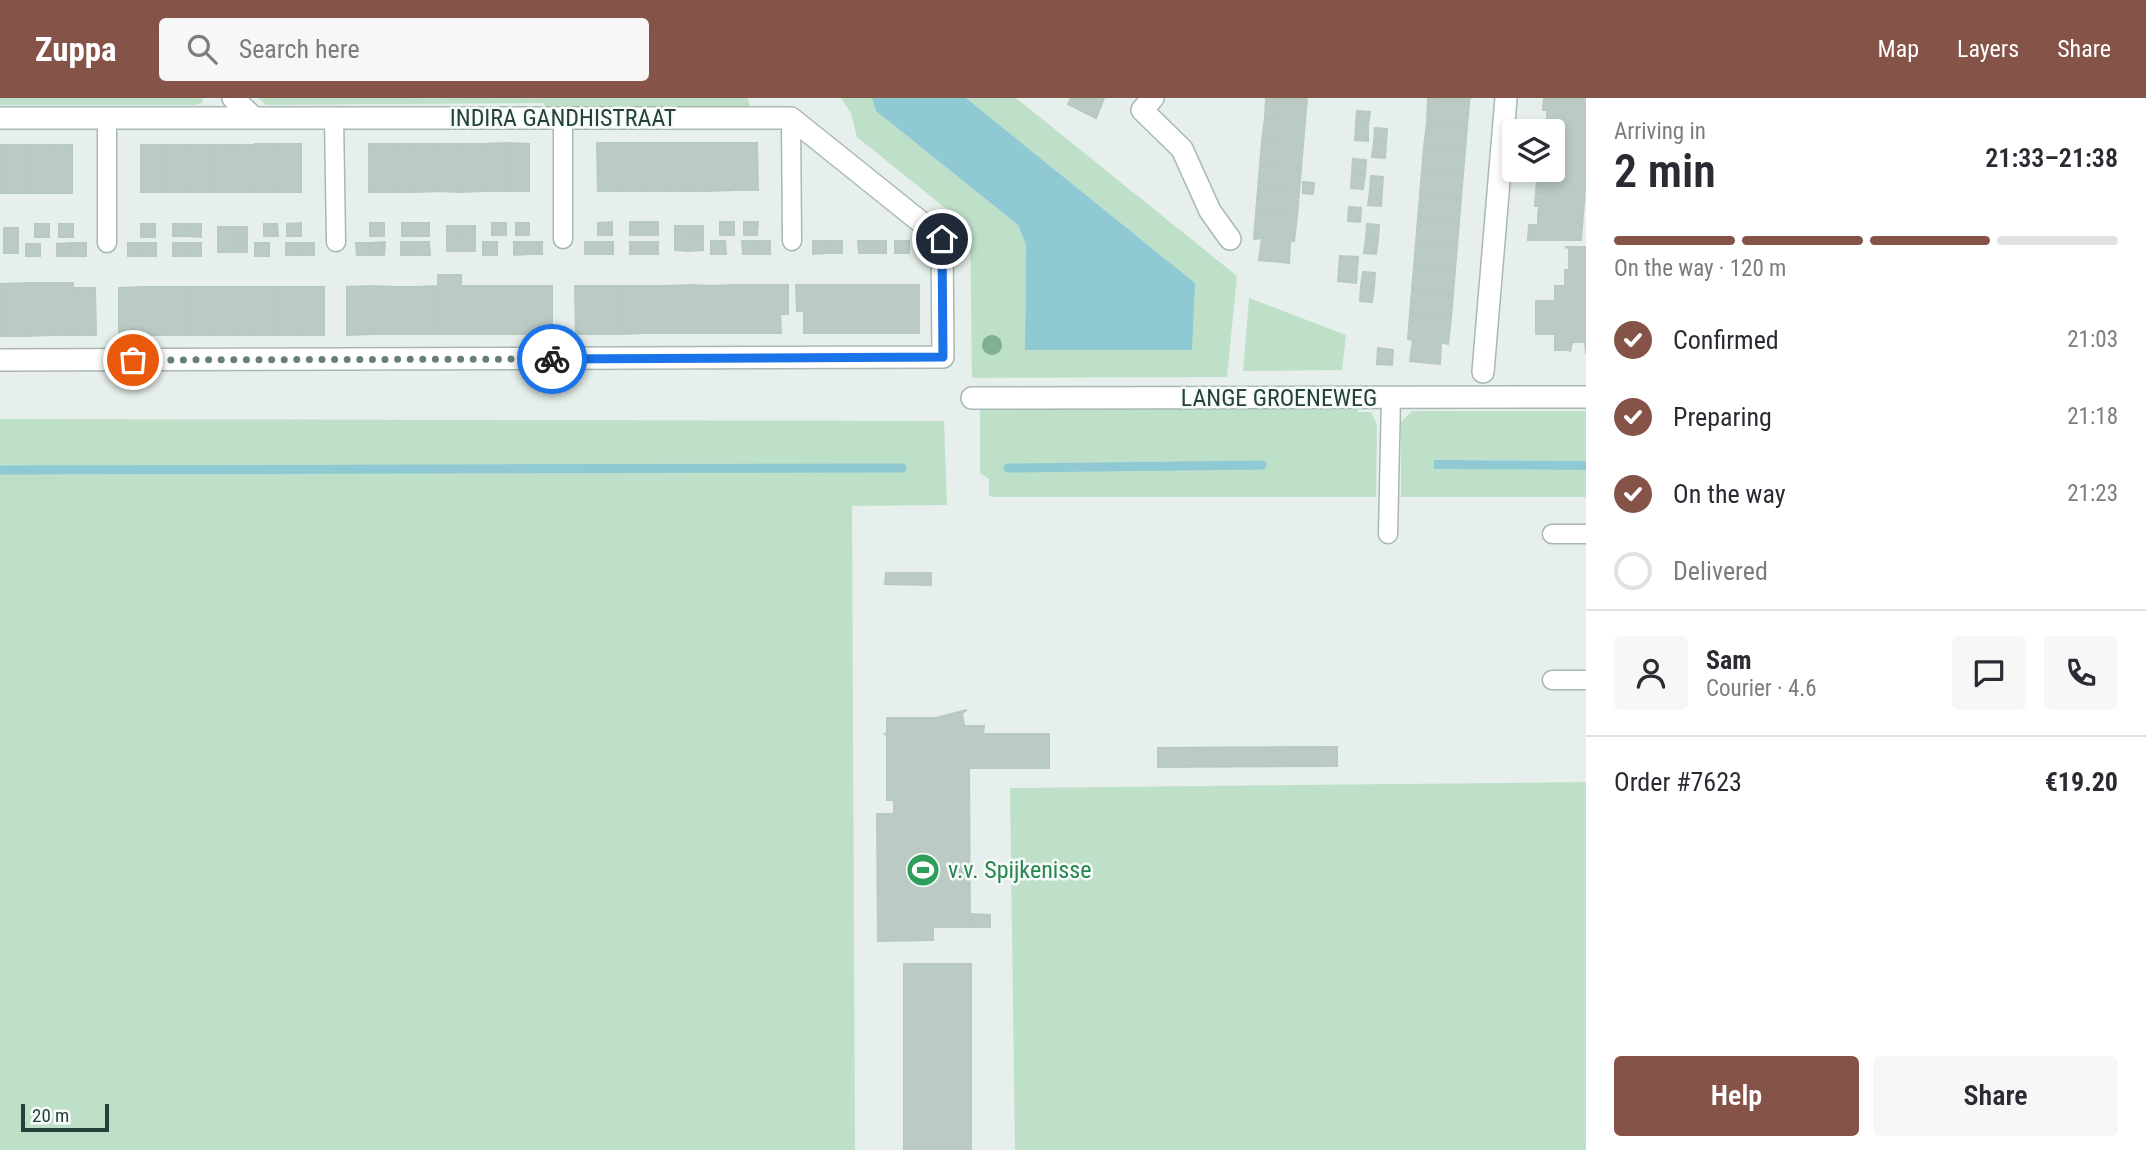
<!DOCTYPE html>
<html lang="en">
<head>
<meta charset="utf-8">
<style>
	body { margin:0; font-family:"Roboto Condensed",sans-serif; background:#f7f7f7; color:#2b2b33; height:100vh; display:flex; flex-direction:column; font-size:26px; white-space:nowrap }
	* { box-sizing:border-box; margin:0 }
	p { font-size:23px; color:#7c7c81 }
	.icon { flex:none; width:38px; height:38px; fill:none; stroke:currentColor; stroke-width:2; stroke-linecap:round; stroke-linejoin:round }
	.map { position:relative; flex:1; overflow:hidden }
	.sheet { display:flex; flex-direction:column; background:#fff; width:560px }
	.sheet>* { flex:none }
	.fabs { position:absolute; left:1502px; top:21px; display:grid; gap:14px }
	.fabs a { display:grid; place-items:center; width:63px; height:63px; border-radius:7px; background:#fff; box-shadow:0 4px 10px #0003; font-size:35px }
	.scale { position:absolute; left:21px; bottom:18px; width:88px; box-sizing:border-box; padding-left:7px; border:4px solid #24423a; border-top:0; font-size:19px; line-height:24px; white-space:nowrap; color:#24423a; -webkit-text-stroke:5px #f7fbf9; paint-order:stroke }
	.pin { position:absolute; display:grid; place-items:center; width:60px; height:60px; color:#fff; margin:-30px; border:4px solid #fff; border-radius:50%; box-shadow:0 2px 7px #0007 }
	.courier { position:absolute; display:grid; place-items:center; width:70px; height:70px; margin:-35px; border:5px solid #1a73e8; border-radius:50%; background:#fff; color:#222; box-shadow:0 2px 9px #0007 }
	.headline em { font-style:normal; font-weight:600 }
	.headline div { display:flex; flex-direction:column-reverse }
	.headline { display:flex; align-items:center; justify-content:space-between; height:119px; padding:0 28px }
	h1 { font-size:46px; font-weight:600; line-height:52px }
	.bar { display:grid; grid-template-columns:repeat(4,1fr); gap:10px 7px; align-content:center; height:84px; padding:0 28px }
	.bar i { height:9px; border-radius:5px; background:#e1e1e2 }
	.bar .current { background:#855347 }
	.bar p { grid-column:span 4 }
	.line { display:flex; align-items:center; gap:18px; padding:0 28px; border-top:2px solid #e1e1e2 }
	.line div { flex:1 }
	.round { display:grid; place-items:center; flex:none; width:74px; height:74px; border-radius:7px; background:#f7f7f7 }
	ol { padding:0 28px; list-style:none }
	li { display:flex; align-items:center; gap:21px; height:77px }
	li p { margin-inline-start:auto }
	li .icon { padding:7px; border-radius:50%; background:#855347; color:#fff; stroke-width:4 }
	li:last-child { color:#7c7c81 }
	li i { width:38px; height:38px; border:4px solid #e1e1e2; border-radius:50% }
	.action { display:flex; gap:14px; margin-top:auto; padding:14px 28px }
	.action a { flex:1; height:80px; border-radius:7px; background:#855347; color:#fff; font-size:28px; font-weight:600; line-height:80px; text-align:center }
	.action a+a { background:#f7f7f7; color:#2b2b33 }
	header { display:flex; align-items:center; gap:42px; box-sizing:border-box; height:98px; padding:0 35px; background:#855347; color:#fff }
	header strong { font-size:33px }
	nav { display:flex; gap:38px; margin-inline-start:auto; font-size:24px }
	.search { width:490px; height:63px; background:#f7f7f7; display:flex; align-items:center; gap:18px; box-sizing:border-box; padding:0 24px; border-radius:7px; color:#7c7c81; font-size:26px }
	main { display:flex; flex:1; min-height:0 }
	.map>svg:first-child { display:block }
	.green { fill:#bfe0c8 }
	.water { fill:#8ec9d4 }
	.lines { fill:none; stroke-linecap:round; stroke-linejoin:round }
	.stream { stroke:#8ec9d4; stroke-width:9 }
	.building { fill:#bbcac4; stroke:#b8c9c2; stroke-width:2 }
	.service-casing { stroke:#a8b8b2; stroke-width:21 }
	.minor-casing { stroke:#a8b8b2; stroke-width:24 }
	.service { stroke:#fff; stroke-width:18 }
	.minor { stroke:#fff; stroke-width:21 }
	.tree { fill:#80af93 }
	.done { stroke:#687f78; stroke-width:7; stroke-dasharray:0 12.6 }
	.route { stroke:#1a73e8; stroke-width:9 }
	.labels { text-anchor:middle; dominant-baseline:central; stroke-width:5; stroke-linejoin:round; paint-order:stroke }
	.street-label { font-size:24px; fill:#24423a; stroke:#f7fbf9 }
	.leisure-label { font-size:24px; fill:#27864d; stroke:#f7fbf9; text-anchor:start }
</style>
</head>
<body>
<header>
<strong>Zuppa</strong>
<div class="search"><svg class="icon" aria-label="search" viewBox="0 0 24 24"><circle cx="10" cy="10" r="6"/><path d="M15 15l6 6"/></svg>Search here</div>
<nav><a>Map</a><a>Layers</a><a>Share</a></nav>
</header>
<main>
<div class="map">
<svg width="1586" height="1052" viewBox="0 0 1586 1052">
	<rect width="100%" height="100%" fill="#e6efeb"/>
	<path class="green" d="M0 0H203L202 5 195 7H0Z
		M258 0H748L750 9 549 10 542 5 266 7Z
		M841 0H872L876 13 1018 127 1026 147 1025 252 1195 185 966 0H1016L1237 178 1227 279 972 280 970 130 857 39 851 15Z
		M1249 200 1346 237 1342 272 1243 273Z
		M1357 306 1358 314H1371L1377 327 1376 399H992L989 397V381L980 375V308Z
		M1412 313H1586V363L1434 362V370L1586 372V399H1401V324Z
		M0 321 944 323 947 407 852 408 855 1052H0Z
		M1586 684V1052H1015L1010 690Z"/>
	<path class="water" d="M872 0H966L1195 185 1192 252H1025L1026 147 1018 127 876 13Z
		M1434 362 1586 363V372L1434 371Z"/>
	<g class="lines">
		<path class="stream" d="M1008 370 1262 367
			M0 372 902 370"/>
	</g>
	<path class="building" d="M1071 0H1104L1096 20 1068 6Z
		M1266 0H1307L1305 23 1265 20Z
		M1428 0H1470L1469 5Z
		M1544 0H1586V22H1547V12H1543Z
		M1428 1 1469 5 1467 29 1427 25Z
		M1357 13 1370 14 1368 28 1356 27Z
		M1265 20 1305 23 1303 47 1262 43Z
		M1547 22H1586V46H1552V33H1541L1545 32Z
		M1427 25 1467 29 1465 53 1424 49Z
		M1356 27 1368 28V43L1355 42Z
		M1375 30 1387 31 1386 45 1374 44Z
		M1262 43 1303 47 1301 71 1260 67Z
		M1374 44 1386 45 1385 60 1372 59Z
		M505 45 529 46V93H506Z
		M505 45 506 93H483V46Z
		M597 45H621V93H598Z
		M621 45H644V93H621Z
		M644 45H666V93H644Z
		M666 45H688L689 93H666Z
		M688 45H711V93H689Z
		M711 45H734V92L711 93Z
		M734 45H757L758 92H734Z
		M255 46V94H232V47Z
		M255 46H277V94H255Z
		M277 46H301V94H277Z
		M369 46H393V94H369Z
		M393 46H415V94H393Z
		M415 46H438V93L415 94Z
		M438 46H460V94L438 93Z
		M460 46H483V93L460 94Z
		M1552 46H1586V70H1552Z
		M0 47H4V95H0Z
		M4 47H26L27 95H4Z
		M26 47H49V95H27Z
		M49 47H72V95H49Z
		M141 47H165L164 94H141Z
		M165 47H187V94H164Z
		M187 47H209L210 94H187Z
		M209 47H232V94H210Z
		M1424 49 1465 53 1463 76 1422 73Z
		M1353 61 1366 62 1365 76 1352 75Z
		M1260 67 1301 71 1299 94 1258 91Z
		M1552 70H1586L1585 93 1536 94 1537 79H1541L1542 72Z
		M1422 73 1463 76 1461 100 1420 97Z
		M1352 75 1365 76 1363 91 1351 90Z
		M1371 78 1383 79 1382 93 1370 92Z
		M1303 84 1314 85 1313 96 1303 95Z
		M1258 91 1299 94 1297 118 1256 115Z
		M1370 92 1382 93 1381 108 1368 107Z
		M1585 93 1583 117 1538 118 1539 108H1535L1536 94Z
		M1420 97 1461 100 1459 124 1418 120Z
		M1349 109 1361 110 1360 124 1348 123Z
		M1256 115 1297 118 1294 143H1290L1289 165 1259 162 1262 140 1254 141Z
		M1583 117 1581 142H1528L1529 127H1538V118Z
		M1418 120 1459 124 1457 148 1416 144Z
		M612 124V137H598V125Z
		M630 124H644V137H630Z
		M644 124H658V137H644Z
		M720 124H734V137H720Z
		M744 124H758L757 137H744Z
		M301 125V138H287V126Z
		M370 125H384V138H370Z
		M402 125H415V138H402Z
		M415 125H429V138H415Z
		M492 125H506V137H492Z
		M516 125H529V137H516Z
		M35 126H49V139H35Z
		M59 126H73V139H59Z
		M141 126H155V139H141Z
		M173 126H187V138H173Z
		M187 126H201V139L187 138Z
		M264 126H277L278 138H264Z
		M1367 126 1379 127 1378 141 1366 140Z
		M447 128H461V141H447Z
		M461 128H475V141H461Z
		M675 128H689V140H675Z
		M689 128H703V140H689Z
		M218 129H233V142H218Z
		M233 129H247V142H233Z
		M4 130H18V142H4Z
		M675 140H689V153L675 152Z
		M689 140H703V152L689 153Z
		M1366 140 1378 141 1376 156 1364 155Z
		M447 141H461V153H447Z
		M461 141H475V153H461Z
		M4 142H18V155H4Z
		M218 142H233L232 154H218Z
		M233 142H247V154H232Z
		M711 143H725L726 156H711Z
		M742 143H756V156H743Z
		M756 143H770V156H756Z
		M813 143H827V155L813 156Z
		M827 143H842V155H827Z
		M858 143H872V155H859Z
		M872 143H886V155H872Z
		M895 143H909V155H895Z
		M385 144 384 157H371V145Z
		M401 144H415V157H401Z
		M415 144H429L430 157H415Z
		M483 144H497V157H483Z
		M514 144H528V156L514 157Z
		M528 144H542V156H528Z
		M585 144H599V156H585Z
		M599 144H613V156H599Z
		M630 144H644V156H630Z
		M644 144H658V156H644Z
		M1416 144 1457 148 1455 172 1414 169Z
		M71 145H86V158H71Z
		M71 145V158H57V146Z
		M128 145H142L143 158H128Z
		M142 145H156V158H143Z
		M173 145H187V158H173Z
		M187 145H201V158H187Z
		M255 145H269V158H255Z
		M286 145H300V157H286Z
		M300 145H314V157H300Z
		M356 145H371V157H357Z
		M26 146H40V158H26Z
		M1565 149H1586V256L1585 244H1572L1570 254V252H1555V236H1536V203H1555V188H1565V172H1569V150Z
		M1340 158 1358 159 1356 185 1338 183Z
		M1414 169 1455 172 1453 196 1412 192Z
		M1363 174 1375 175 1374 189 1361 188Z
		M438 177H461V236H439Z
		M27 185H49V237L27 238Z
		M27 185V238H4V186Z
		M49 185H73L72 237H49Z
		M0 186H4V238H0Z
		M689 187 712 188V235H689Z
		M689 187V235H667V188Z
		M734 187V235H712V188Z
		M734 187H757V235H734Z
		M757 187H788V216H780L781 235H757Z
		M796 187H828V235H804V213H797Z
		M828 187H850V235H828Z
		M850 187H872L873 235H850Z
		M872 187H895V235H873Z
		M895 187H919V235H895Z
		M371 188V236L347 237V189Z
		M371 188 393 189V236H371Z
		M438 188 439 236H416V189Z
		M461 188H483V236H461Z
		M483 188H506V236H483Z
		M506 188H528V236H506Z
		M528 188H552V236H528Z
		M575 188H599V236H576Z
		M599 188H621L622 236H599Z
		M621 188H644V235L622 236Z
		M644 188H667V235H644Z
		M1361 188 1374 189 1372 204 1360 203Z
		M142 189H165V237H142Z
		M142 189V237H119V190Z
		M165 189H187L188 237H165Z
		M187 189H210V237H188Z
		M210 189H233V237H210Z
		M233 189H255V237H233Z
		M255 189H277L278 237H255Z
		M277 189H300V237H278Z
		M300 189H324V237H300Z
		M393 189H416V236H393Z
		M72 190H95L96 237H72Z
		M1412 192 1453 196 1451 220 1410 216Z
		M1410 216 1451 220 1448 246 1441 244 1440 266 1410 263 1413 242 1408 241Z
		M1378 250 1393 252 1392 267 1377 266Z
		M886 475H931V487L885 486Z
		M967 612 962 615 964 628H984L983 636H1049V670H969L970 829H933V842L878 843 877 716H894V702H887V637L884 636H887V620H936Z
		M1337 649V668L1158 669V650Z
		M972 816 990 817V829H972Z
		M904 866H971V1052H904Z"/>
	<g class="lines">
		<defs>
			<path id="service" d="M334 19 336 144
				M107 20V145
				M791 20 792 143
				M563 141V21
				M1388 436 1391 300
				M1552 436H1586
				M1552 582H1586"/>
			<path id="minor" d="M233 0 254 20
				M1153 0 1142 12 1182 51 1210 113 1230 141
				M0 20H791L942 141 943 259 0 262
				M1483 274 1506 0
				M972 300 1586 299"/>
		</defs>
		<use href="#service" class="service-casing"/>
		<use href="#minor" class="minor-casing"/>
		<use href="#service" class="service"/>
		<use href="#minor" class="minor"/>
	</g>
	<circle class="tree" cx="992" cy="247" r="10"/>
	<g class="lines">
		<path class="done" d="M133 262 552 261"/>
		<path class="route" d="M552 261 943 259 942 141"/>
	</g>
	<defs>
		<symbol id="stadium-disc" viewBox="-11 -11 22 22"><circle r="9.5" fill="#2e9e5b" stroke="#f7fbf9"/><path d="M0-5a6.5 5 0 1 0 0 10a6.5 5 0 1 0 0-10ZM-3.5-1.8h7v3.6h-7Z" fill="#fff"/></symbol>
	</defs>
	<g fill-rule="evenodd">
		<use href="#stadium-disc" x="904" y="753" width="38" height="38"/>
	</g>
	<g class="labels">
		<g class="street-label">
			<text x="563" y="20">INDIRA GANDHISTRAAT</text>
			<text x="1279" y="300">LANGE GROENEWEG</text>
		</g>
		<g class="leisure-label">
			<text x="948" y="772">v.v. Spijkenisse</text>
		</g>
	</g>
</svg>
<div class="fabs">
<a><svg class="icon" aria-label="layers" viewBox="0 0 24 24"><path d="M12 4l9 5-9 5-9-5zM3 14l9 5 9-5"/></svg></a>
</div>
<div class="scale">20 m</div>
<div class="pin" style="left:133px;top:262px;background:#ea580c"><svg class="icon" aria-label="bag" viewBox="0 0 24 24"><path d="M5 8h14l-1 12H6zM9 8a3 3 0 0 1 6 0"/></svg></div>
<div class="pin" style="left:942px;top:141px;background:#1f2937"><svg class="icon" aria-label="home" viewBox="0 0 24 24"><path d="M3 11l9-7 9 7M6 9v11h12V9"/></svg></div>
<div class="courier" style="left:552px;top:261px"><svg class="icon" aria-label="bike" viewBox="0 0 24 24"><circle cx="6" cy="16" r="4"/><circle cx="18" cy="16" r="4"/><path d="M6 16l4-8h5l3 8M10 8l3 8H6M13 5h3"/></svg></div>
</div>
<section class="sheet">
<div class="headline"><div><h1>2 min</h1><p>Arriving in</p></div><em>21:33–21:38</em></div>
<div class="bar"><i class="current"></i><i class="current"></i><i class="current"></i><i></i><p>On the way · 120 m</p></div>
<ol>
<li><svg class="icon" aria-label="check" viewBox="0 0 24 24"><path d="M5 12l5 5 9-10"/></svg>Confirmed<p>21:03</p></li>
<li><svg class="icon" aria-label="check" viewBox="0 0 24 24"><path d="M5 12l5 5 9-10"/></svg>Preparing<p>21:18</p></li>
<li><svg class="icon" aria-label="check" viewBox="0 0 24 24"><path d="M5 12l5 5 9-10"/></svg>On the way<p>21:23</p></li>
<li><i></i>Delivered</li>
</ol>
<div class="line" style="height:126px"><a class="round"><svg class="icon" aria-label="person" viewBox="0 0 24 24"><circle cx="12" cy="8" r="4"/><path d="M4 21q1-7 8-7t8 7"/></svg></a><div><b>Sam</b><p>Courier · 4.6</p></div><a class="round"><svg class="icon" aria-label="chat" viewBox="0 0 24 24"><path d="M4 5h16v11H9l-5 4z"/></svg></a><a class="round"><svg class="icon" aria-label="phone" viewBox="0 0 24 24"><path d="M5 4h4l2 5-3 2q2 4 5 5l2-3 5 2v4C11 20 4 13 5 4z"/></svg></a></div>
<div class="line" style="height:91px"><div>Order #7623</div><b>€19.20</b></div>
<div class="action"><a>Help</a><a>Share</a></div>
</section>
</main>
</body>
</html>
